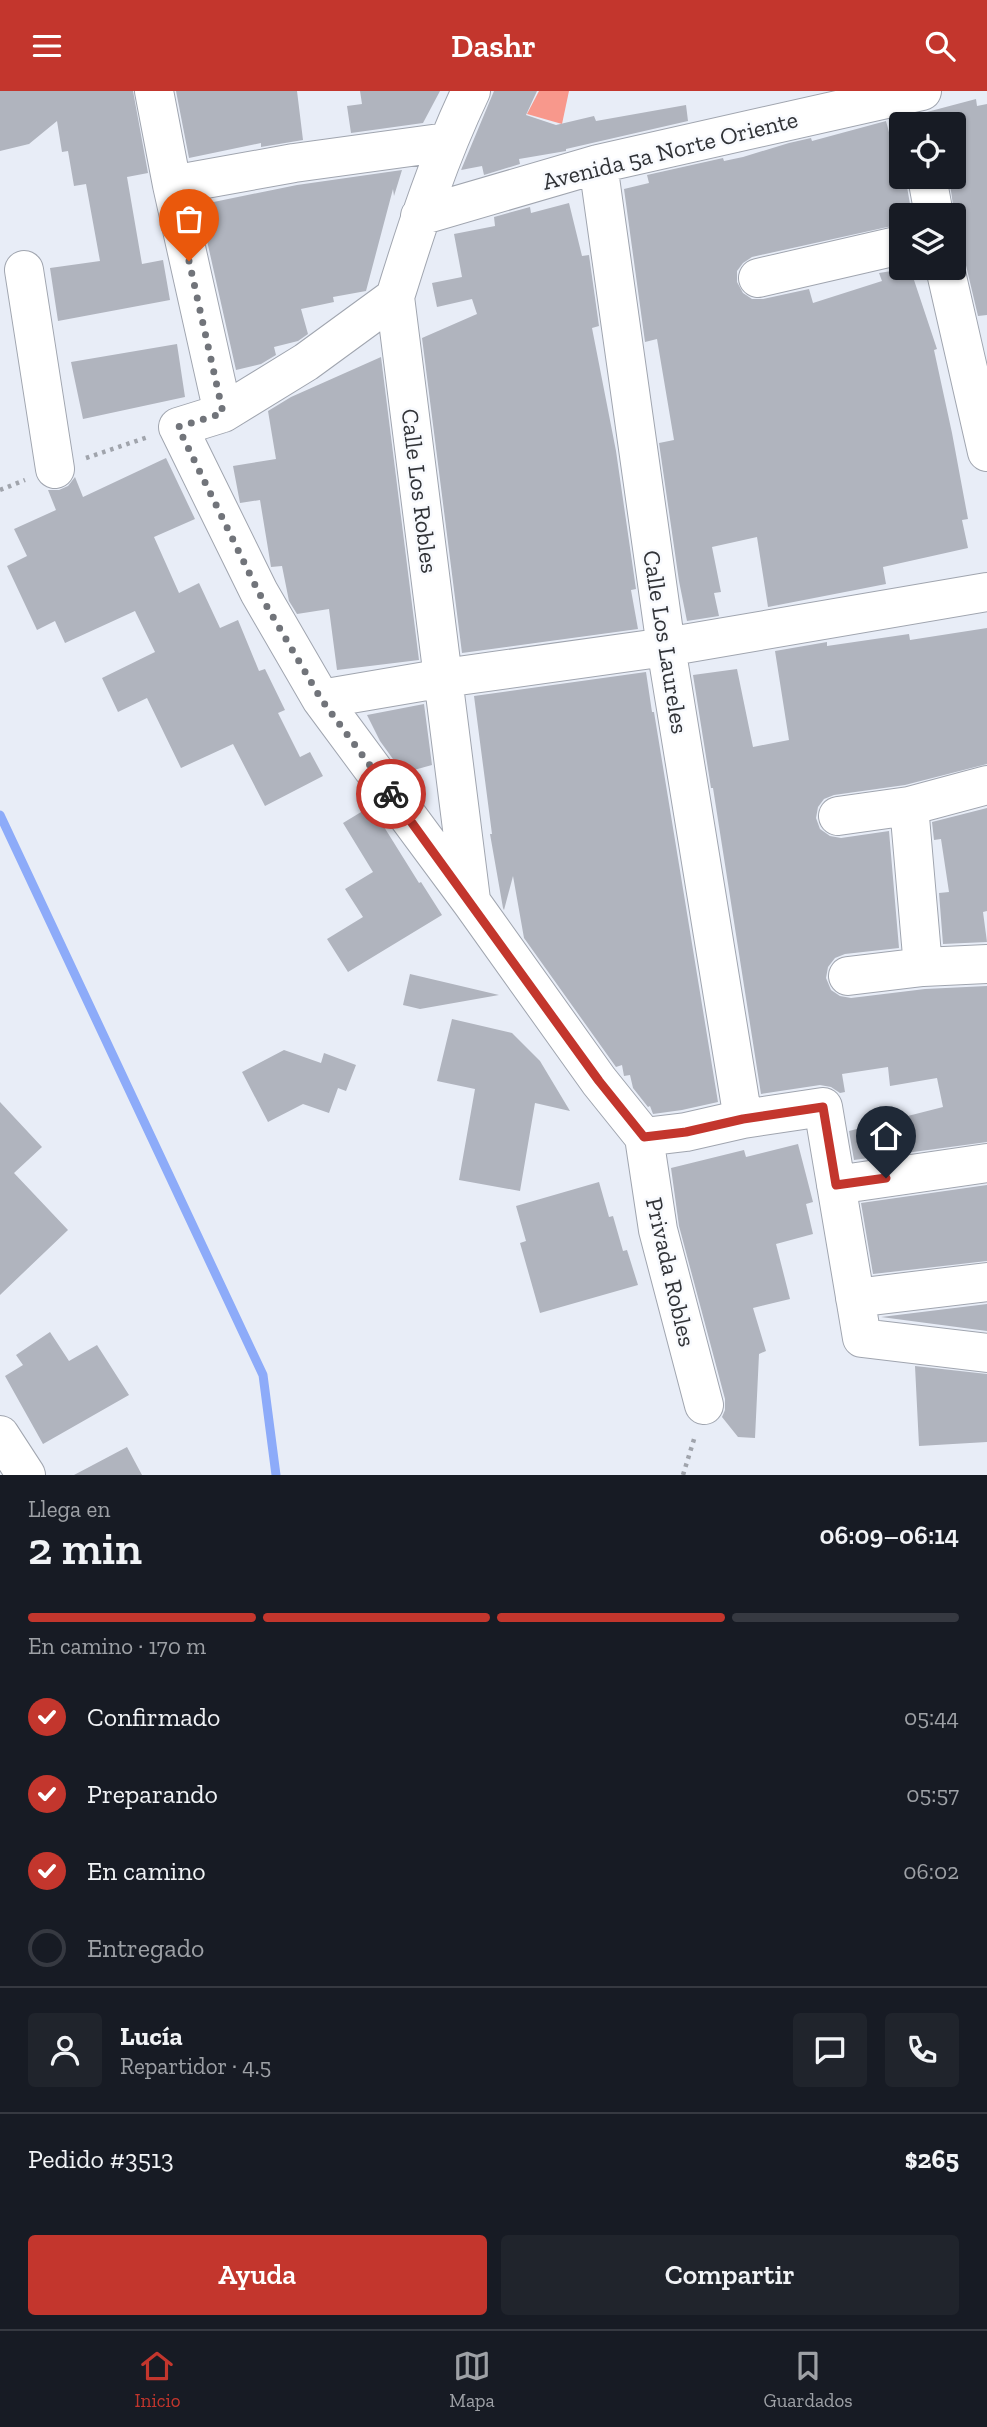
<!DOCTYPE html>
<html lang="es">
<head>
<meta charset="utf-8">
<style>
	body { margin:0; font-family:"Zilla Slab",serif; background:#20242c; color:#f1f3f6; height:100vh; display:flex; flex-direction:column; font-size:26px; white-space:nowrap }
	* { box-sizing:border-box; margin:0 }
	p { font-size:23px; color:#9ea1a6 }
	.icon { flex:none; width:38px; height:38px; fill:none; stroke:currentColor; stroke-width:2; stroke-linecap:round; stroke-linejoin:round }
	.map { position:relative; height:1384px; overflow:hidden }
	.side { display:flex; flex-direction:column; background:#171b24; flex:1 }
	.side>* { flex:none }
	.buttons { position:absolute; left:889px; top:21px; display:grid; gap:14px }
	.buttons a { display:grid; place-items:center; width:77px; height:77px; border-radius:7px; background:#171b24; box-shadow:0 2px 5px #0004; font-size:35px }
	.pin { position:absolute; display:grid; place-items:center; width:60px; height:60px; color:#fff; margin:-72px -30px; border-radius:50% 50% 50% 0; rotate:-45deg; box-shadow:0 0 7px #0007 }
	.pin .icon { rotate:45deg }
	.courier { position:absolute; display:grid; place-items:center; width:70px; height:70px; margin:-35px; border:5px solid #c3362d; border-radius:50%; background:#fff; color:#222; box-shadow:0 2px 9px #0007 }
	.head em { font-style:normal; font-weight:600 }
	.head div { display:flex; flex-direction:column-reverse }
	.head { display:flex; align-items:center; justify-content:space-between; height:119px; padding:0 28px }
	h1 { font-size:46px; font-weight:600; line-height:52px }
	.bar { display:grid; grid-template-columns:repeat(4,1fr); gap:10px 7px; align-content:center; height:84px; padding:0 28px }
	.bar i { height:9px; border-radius:5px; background:#363941 }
	.bar .selected { background:#c3362d }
	.bar p { grid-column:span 4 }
	.line { display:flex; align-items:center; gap:18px; padding:0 28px; border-top:2px solid #363941 }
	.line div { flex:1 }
	.round { display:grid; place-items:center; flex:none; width:74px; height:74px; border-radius:7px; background:#20242c }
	ol { padding:0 28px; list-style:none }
	li { display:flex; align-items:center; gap:21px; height:77px }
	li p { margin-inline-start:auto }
	li .icon { padding:7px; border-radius:50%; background:#c3362d; color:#fff; stroke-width:4 }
	li:last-child { color:#9ea1a6 }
	li i { width:38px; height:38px; border:4px solid #363941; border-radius:50% }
	.action { display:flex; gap:14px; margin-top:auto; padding:14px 28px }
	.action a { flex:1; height:80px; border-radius:7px; background:#c3362d; color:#fff; font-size:28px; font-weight:600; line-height:80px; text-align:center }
	.action a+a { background:#20242c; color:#f1f3f6 }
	header { display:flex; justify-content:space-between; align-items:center; height:91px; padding:0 28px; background:#c3362d; color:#fff; font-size:32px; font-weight:600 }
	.menu { display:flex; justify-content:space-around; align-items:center; height:98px; border-top:2px solid #363941; background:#171b24; font-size:19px; color:#9ea1a6 }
	.menu a { display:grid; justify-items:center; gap:4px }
	.menu .selected { color:#c3362d }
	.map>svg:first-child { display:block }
	.forest { fill:#f8988c }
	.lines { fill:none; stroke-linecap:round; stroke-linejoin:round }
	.stream { stroke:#8dabf9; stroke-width:9 }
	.building { fill:#b0b4be }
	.minor-casing { stroke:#a0a5af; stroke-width:40 }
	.path { stroke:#a0a4ac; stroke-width:4.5; stroke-dasharray:3.5 5; stroke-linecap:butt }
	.minor { stroke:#fff; stroke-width:38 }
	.done { stroke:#71747a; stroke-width:7; stroke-dasharray:0 12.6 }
	.route { stroke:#c3362d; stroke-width:9 }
	.labels { text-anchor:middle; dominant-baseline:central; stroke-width:5; stroke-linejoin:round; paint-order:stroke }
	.street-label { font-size:24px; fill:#313337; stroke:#f8fafe }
</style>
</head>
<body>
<header><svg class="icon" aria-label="menu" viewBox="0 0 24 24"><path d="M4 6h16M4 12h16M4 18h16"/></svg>Dashr<svg class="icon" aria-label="search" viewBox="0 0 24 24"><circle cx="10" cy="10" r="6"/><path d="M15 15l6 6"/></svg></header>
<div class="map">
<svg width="987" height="1384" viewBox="0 0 987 1384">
	<rect width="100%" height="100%" fill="#e8edf7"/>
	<path class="forest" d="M539 0H569L562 33 527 23Z"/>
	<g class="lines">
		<path class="stream" d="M0 724 263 1284 276 1384"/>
	</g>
	<path class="building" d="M0 0H133L148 82 127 86 142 173 163 169 170 209 58 230 50 177 100 170 86 93 74 95 68 60 62 61 57 30 29 53 0 60Z
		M176 0H297L303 49 261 56V52L189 67Z
		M360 0H440L423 32 351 42 347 15 362 13Z
		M494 0H537L526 24 556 34 594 25 596 30 686 14 688 30 566 58V60L519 68 520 73 484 84 482 75 461 79Z
		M976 8 977 15 987 13V224L978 225 955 128 949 86H954V33H909L908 26Z
		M886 30 901 86 907 96 912 124H901V133L752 166 743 172 737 180V191L743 202 752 208H763L809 198 813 212 882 190 879 182 910 177 937 258 934 259 952 342 968 428 962 429 968 457 883 476 886 493 768 516 757 446 712 456 721 501 714 502 719 525 687 530 679 490 659 352 674 349 657 248 645 251 624 98 649 92 647 84 723 67 724 70 743 66 789 52 811 47 812 50Z
		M402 79 394 105 393 98 366 200 333 206 334 211 301 218 308 243 298 250 274 256 276 264 261 273 236 279 199 114 297 94Z
		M569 112 582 165 589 164 599 235 592 237 616 360 636 498 631 499 638 538 462 562 422 247 477 223 472 208 437 216 432 192 462 186 454 143 495 135 494 126 530 116 531 122Z
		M177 253 185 306 83 328 71 271Z
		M381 266 419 569 337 579 329 518 297 523 289 510 282 475 271 476 260 409 240 412 233 375 276 368 268 320 291 306Z
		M166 367 195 428 154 446 179 502 199 492 220 537 238 529 259 580 265 578 285 619 278 622 300 666 310 661 323 685 265 715 233 653 181 677 147 607 118 621 102 587 155 561 135 520 65 552 55 530 37 539 7 475 27 465 14 438 56 419 48 399H59L68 395 75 386 83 406Z
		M987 537V673L905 694 834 704 824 708 818 716 816 727 820 738 830 745 841 747 889 740 899 857 845 863 835 867 828 876 826 887 831 899 840 905 851 907 925 898 987 895V1051L854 1069 849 1040 943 1016 937 987 890 995 888 976 842 983 845 1001 840 1002 831 996 820 994 761 1003 713 697H711L693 584 737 578 753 656 789 649 775 560 827 551V555L909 543 910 549Z
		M646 581 652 621H654L718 1011 682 1019 653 1023 650 1015 648 1016 633 997 630 984 624 985 622 974 616 976 524 847 513 785 504 819 503 817 490 743H492L474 605Z
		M424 613 432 674 403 682 380 650 367 624Z
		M371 715 419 792 421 791 442 824 348 881 327 848 363 826 345 798 373 781 343 732Z
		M987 717V820L983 821 987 851 943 853 939 802 949 801 941 748 934 749 932 731Z
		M410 883 499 904 420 918 403 914Z
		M452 928 512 942 540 970 570 1020 535 1012 520 1100 459 1089 475 998 437 990Z
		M284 959 321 972 324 962 356 974 346 1000 338 997 329 1022 303 1013 268 1031 242 981Z
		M0 1011 42 1056 14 1082 68 1139 0 1204Z
		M798 1053 813 1111 806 1113 813 1143 776 1153 790 1208 753 1217 766 1260 759 1263 755 1347 738 1346 722 1326 725 1319V1308L679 1135 671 1077 744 1059 746 1066Z
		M599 1091 609 1126 613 1125 623 1160 627 1159 638 1194 540 1222 520 1152 526 1150 516 1115Z
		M987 1094V1170L873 1183 861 1112Z
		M987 1213V1240L881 1226Z
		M50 1241 69 1270 97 1254 129 1304 43 1353 5 1285 23 1274 16 1264Z
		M915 1275 987 1283V1351L919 1355Z
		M127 1356 142 1384H74Z"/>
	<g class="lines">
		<defs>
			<path id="minor" d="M154 0 172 94 223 322
				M471 0C439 67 417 135 395 206L471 809
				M598 73 666 556 743 1028
				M927 86 934 124
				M172 94 294 72 447 51
				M420 125 598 73 922 0
				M945 177 987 361
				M24 179 55 378
				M758 187 901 154
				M395 206 306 271 223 322 178 336 259 501 321 608 472 812 599 990 644 1046
				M321 608 444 587 666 556 987 501
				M909 715 923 876
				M838 725 909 715 987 694
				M848 885 923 876 987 873
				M644 1046 686 1041 743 1028 823 1016 862 1247 987 1262
				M644 1046 658 1139 704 1314
				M836 1094 987 1072
				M855 1207 987 1191
				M0 1344 26 1384"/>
		</defs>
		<use href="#minor" class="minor-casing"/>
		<path class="path" d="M86 367 148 346
			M0 399 25 389
			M683 1384 695 1345"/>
		<use href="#minor" class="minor"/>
	</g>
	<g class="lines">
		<path class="done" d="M189 170 223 322 178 336 259 502 321 608 391 703"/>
		<path class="route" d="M391 703 599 990 644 1046 686 1041 743 1028 823 1016 836 1094 886 1087"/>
	</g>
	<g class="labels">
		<g class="street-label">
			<text transform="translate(670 59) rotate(-14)">Avenida 5a Norte Oriente</text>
			<text transform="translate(420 400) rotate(83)">Calle Los Robles</text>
			<text transform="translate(666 551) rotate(81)">Calle Los Laureles</text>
			<text transform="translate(671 1181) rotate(77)">Privada Robles</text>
		</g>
	</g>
</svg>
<div class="buttons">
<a><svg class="icon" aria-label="locate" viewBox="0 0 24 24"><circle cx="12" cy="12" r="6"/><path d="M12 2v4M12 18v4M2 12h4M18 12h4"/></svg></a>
<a><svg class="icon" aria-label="layers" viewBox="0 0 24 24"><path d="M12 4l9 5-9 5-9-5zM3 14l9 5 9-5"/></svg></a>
</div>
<div class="pin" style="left:189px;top:170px;background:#ea580c"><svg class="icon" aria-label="bag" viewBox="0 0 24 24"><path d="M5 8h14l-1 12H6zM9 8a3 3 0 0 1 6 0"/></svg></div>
<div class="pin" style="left:886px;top:1087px;background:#1f2937"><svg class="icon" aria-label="home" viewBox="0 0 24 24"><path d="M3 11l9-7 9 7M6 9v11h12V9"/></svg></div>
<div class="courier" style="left:391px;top:703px"><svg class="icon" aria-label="bike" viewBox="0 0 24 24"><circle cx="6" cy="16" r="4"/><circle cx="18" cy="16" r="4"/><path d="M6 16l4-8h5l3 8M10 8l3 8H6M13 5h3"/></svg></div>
</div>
<section class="side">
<div class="head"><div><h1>2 min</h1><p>Llega en</p></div><em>06:09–06:14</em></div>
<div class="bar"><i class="selected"></i><i class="selected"></i><i class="selected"></i><i></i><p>En camino · 170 m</p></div>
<ol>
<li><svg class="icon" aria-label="check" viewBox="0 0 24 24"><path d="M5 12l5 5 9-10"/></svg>Confirmado<p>05:44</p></li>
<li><svg class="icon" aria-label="check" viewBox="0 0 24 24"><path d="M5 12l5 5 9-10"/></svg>Preparando<p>05:57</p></li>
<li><svg class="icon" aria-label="check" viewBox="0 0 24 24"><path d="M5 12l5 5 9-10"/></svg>En camino<p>06:02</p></li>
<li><i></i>Entregado</li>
</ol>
<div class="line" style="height:126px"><a class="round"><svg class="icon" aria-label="person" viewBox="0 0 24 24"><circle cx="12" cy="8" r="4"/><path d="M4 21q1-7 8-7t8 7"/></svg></a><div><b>Lucía</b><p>Repartidor · 4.5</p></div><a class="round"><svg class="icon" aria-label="chat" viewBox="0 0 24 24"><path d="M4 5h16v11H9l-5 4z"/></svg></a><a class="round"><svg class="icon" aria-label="phone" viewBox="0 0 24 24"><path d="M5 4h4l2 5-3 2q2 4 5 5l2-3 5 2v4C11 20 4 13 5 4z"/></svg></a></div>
<div class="line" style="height:91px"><div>Pedido #3513</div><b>$265</b></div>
<div class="action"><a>Ayuda</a><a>Compartir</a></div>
</section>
<nav class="menu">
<a class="selected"><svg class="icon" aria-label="home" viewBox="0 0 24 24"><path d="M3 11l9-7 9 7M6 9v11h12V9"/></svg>Inicio</a>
<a><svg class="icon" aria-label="map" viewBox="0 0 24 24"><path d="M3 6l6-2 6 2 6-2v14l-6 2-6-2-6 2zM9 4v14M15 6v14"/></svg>Mapa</a>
<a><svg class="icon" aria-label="saved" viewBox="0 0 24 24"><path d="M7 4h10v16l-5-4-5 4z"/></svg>Guardados</a>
</nav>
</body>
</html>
